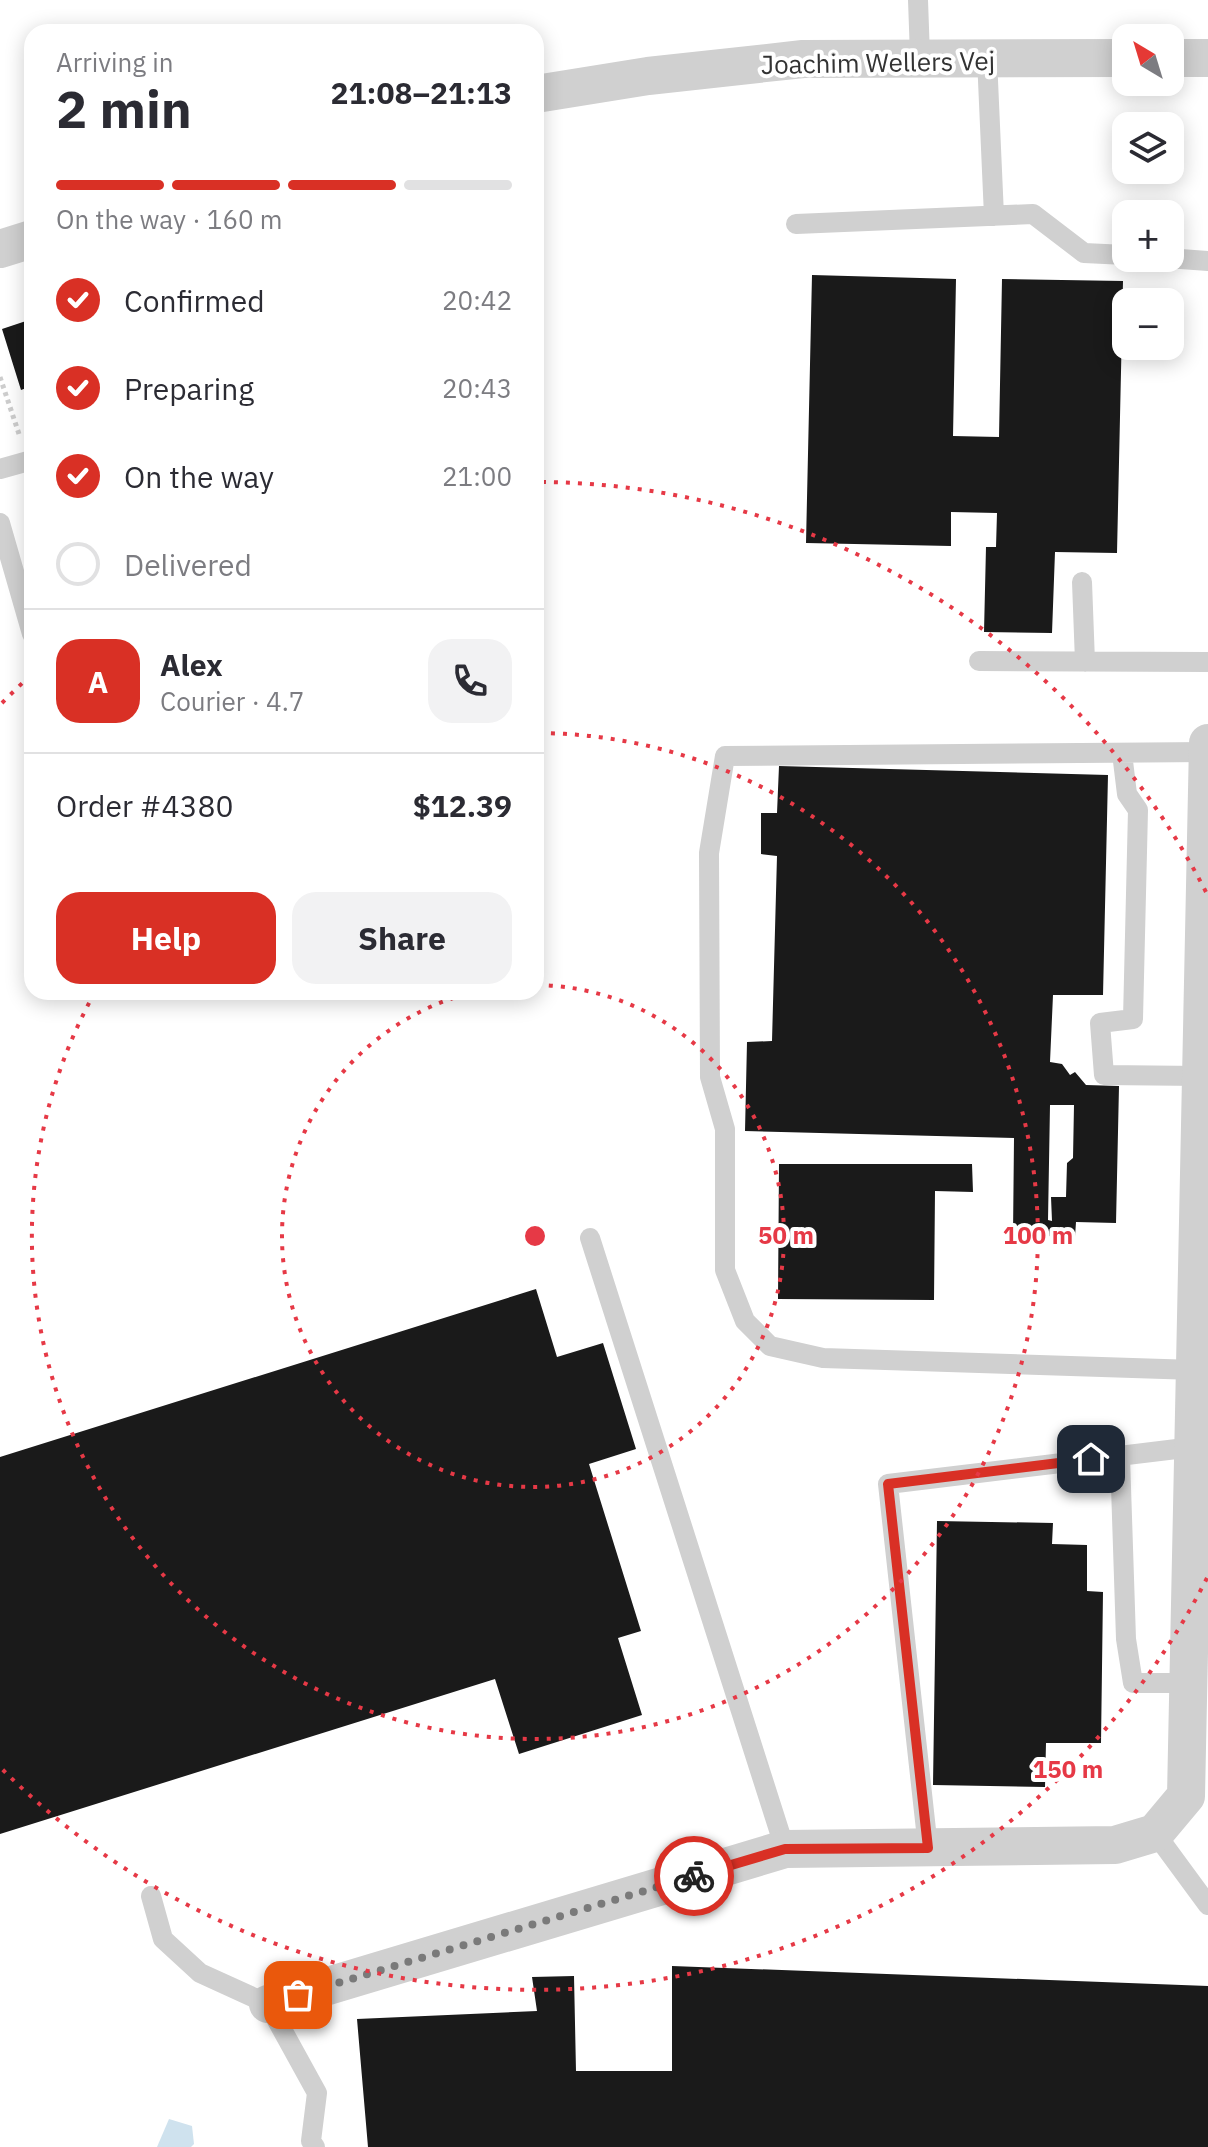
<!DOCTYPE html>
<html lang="en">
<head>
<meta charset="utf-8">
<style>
	body { margin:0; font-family:"IBM Plex Sans",sans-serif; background:#f2f2f3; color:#2b2b33; height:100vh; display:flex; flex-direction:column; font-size:30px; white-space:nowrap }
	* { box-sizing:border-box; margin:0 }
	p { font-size:26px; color:#7c7c81 }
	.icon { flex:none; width:44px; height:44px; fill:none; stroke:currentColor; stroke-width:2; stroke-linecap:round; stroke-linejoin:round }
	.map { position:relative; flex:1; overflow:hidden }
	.sheet { position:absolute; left:24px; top:24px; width:520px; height:976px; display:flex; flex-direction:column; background:#fff; border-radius:24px; box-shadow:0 4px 20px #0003 }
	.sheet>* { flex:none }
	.needle { width:52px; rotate:322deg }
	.fabs { position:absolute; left:1112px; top:24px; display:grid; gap:16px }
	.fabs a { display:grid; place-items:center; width:72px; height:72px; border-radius:16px; background:#fff; box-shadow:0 4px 20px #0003; font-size:40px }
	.pin { position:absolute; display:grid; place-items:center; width:68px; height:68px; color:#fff; margin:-34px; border-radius:16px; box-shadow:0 4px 12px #0006 }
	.courier { position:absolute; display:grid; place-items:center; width:80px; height:80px; margin:-40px; border:6px solid #d93025; border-radius:50%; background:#fff; color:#222; box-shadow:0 2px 10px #0007 }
	.headline em { font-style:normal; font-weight:700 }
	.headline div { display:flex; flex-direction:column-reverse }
	.headline { display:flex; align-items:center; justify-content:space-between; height:136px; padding:0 32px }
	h1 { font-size:52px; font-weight:700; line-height:60px }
	.bar { display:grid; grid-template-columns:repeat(4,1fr); gap:12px 8px; align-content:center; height:96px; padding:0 32px }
	.bar i { height:10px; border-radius:6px; background:#e1e1e2 }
	.bar .active { background:#d93025 }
	.bar p { grid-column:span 4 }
	.line { display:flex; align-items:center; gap:20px; padding:0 32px; border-top:2px solid #e1e1e2 }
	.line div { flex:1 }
	.round { display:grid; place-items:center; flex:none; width:84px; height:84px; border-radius:24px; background:#f2f2f3 }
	ol { padding:0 32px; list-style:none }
	li { display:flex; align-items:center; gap:24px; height:88px }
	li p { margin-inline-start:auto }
	li .icon { padding:8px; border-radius:50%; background:#d93025; color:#fff; stroke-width:4 }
	li:last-child { color:#7c7c81 }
	li i { width:44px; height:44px; border:4px solid #e1e1e2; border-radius:50% }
	.cta { display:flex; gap:16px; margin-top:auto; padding:16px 32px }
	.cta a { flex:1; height:92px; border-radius:24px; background:#d93025; color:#fff; font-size:32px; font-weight:700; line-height:92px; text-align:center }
	.cta a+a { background:#f2f2f3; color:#2b2b33 }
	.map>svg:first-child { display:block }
	.water { fill:#cfe2ee }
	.building { fill:#1a1a1a; fill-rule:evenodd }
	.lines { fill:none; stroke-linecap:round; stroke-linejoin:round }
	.path { stroke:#cdcdcd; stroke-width:5; stroke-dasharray:4 4; stroke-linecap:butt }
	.lane { stroke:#d0d0d0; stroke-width:20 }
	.street { stroke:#d0d0d0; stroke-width:38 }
	.done { stroke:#7a7a7a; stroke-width:8; stroke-dasharray:0 14.4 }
	.route { stroke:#d93025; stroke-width:10 }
	.ring { fill:none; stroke:#e63946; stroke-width:4; stroke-dasharray:4 8 }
	.labels { text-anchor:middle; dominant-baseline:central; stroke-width:8; stroke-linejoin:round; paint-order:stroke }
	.street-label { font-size:26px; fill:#333; stroke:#fff }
	.centre { fill:#e63946; stroke:#fff; stroke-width:4 }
	.ring-label { font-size:24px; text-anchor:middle; font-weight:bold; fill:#e63946; stroke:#fff; stroke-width:8; stroke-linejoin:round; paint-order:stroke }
</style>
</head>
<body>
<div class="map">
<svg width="1208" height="2147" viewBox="0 0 1208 2147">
	<rect width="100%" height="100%" fill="#fff"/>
	<path class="water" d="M169 2119 192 2126 194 2144 191 2147H157Z"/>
	<path class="building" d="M812 275 956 279 953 436 999 437 1002 279 1123 281 1117 553 1055 552 1052 633 984 632 986 547H996L997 513 951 512V546L806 543Z
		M32 319V386L21 390 2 329Z
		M779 766 1108 775 1103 995H1053L1050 1062 1062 1064 1070 1075 1075 1072 1086 1085 1119 1086 1116 1223 1076 1222 1075 1237 1013 1235 1014 1138 745 1131 747 1042 772 1041 777 856 761 854V813H777ZM1050 1105H1074L1073 1158 1067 1163 1066 1197H1051L1052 1221 1048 1220Z
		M779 1164H972L973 1192 935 1191 934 1300 778 1299Z
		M536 1289 557 1357 603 1343 636 1449 589 1464 641 1631 618 1638 642 1715 519 1754 495 1679 0 1834V1457Z
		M937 1521 1053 1523 1052 1544 1087 1545V1591L1103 1592 1101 1743H1046L1045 1787 933 1785Z
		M672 1966 1208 1986V2147H368L357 2019 537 2011 532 1977 574 1976 576 2071H672Z"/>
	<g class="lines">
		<path class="path" d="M0 377 20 437"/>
		<path class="lane" d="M918 0 920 56
			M987 58 994 216
			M796 224 1033 214 1084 253 1126 255
			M1167 258 1208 261
			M0 469 32 460
			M0 523 32 634
			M1082 582 1085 662
			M979 661 1208 662
			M1122 753 1127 794 1138 810 1133 1019 1100 1023 1104 1075 1201 1076
			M590 1238 785 1849
			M1195 1370 823 1358 770 1346 745 1321 725 1270V1129L710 1077 709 853 725 756 1208 752
			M1120 1456 1126 1639 1133 1683H1188
			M1155 1833 1208 1905
			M928 1848 888 1484 1193 1447
			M151 1896 163 1939 200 1973 268 2004 317 2093 311 2141 315 2147"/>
		<path class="street" d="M1170 58H1208
			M536 94 648 76 803 59 1126 58
			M0 249 32 239
			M268 2004 785 1849 1115 1845 1155 1833 1186 1796 1208 743"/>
	</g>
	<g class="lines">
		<path class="done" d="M298 1995 694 1876"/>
		<path class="route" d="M694 1876 785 1849 928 1848 888 1484 1091 1459"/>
	</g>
	<g class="ring">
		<path d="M537 985A251 251 0 1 1 474 992"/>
		<path d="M539 733A503 503 0 1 1 95 992"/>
		<path d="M1207 1578A754 754 0 0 1 2 1769M2 703A754 754 0 0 1 30 676M542 482A754 754 0 0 1 1207 894"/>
	</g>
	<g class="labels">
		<g class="street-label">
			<text transform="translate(878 62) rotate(-1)">Joachim Wellers Vej</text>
		</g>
	</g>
	<circle cx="535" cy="1236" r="12" class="centre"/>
	<g class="ring-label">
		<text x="786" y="1244">50 m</text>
		<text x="1038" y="1244">100 m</text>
		<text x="1068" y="1778">150 m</text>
	</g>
</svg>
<div class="fabs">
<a><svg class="needle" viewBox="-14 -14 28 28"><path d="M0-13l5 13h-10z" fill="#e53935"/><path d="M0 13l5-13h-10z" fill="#7c7c81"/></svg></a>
<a><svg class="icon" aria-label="layers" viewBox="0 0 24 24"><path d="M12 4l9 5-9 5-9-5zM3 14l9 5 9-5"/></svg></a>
<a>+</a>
<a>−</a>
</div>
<div class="pin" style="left:298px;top:1995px;background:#ea580c"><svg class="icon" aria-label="bag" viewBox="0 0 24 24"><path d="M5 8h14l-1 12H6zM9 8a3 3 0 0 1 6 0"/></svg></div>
<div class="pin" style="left:1091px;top:1459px;background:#1f2937"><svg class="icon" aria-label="home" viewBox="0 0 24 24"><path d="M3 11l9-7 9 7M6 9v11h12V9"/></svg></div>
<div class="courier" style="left:694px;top:1876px"><svg class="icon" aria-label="bike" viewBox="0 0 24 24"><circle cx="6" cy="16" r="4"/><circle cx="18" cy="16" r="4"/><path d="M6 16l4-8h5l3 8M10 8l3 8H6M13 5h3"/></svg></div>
<section class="sheet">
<div class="headline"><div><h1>2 min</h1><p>Arriving in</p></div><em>21:08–21:13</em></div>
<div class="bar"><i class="active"></i><i class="active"></i><i class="active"></i><i></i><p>On the way · 160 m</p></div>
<ol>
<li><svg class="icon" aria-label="check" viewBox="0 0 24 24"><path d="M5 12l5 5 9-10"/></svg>Confirmed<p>20:42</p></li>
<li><svg class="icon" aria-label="check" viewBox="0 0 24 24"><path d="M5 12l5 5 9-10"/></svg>Preparing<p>20:43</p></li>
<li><svg class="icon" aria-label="check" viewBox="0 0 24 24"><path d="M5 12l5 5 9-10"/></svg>On the way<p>21:00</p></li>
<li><i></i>Delivered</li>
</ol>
<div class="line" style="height:144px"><b class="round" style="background:#d93025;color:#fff">A</b><div><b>Alex</b><p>Courier · 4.7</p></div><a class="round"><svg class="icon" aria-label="phone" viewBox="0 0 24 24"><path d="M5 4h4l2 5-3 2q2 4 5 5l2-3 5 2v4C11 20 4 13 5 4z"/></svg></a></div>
<div class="line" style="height:104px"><div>Order #4380</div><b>$12.39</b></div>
<div class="cta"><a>Help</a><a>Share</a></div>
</section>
</div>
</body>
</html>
